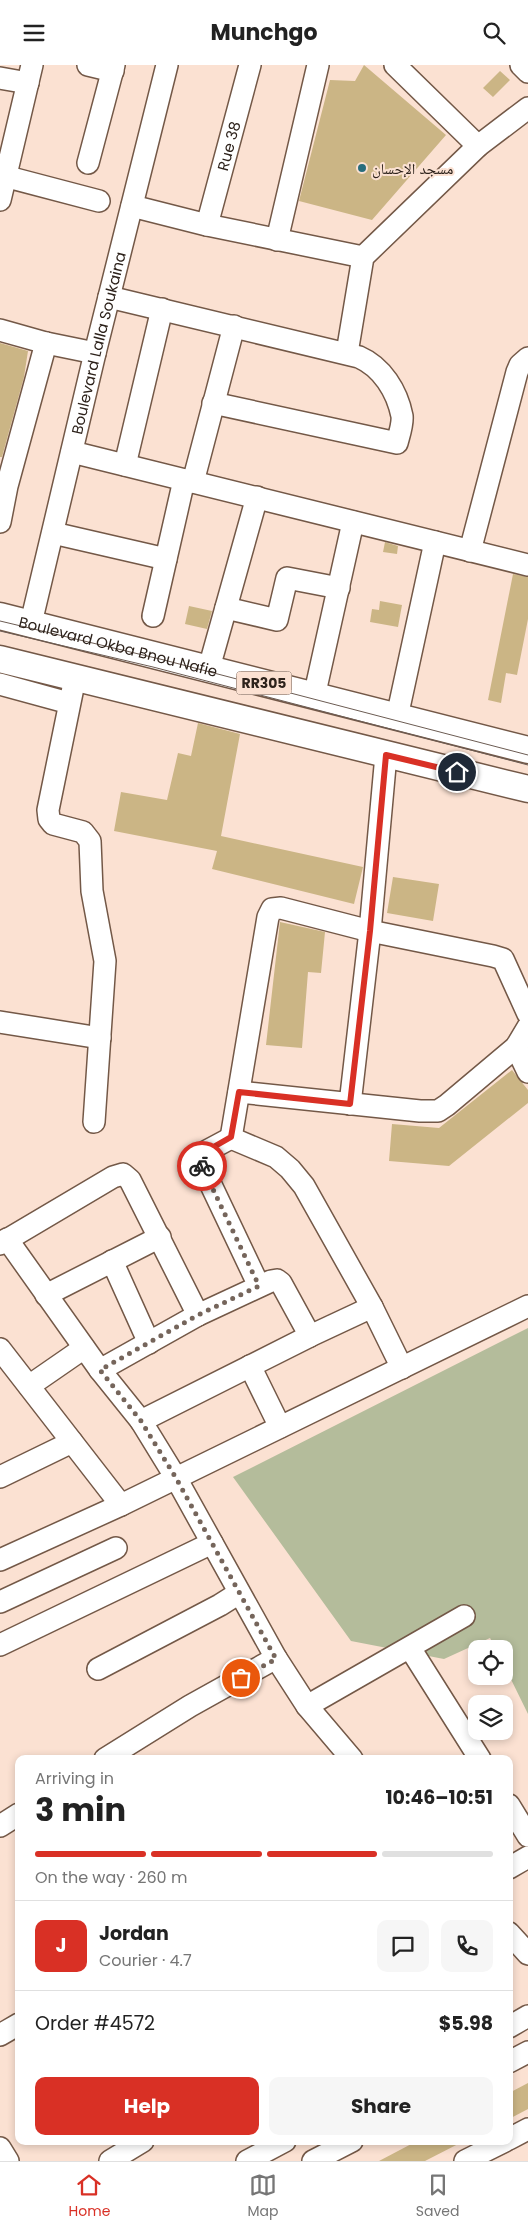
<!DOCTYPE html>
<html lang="en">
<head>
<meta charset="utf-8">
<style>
	body { margin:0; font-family:Poppins,"Noto Naskh Arabic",sans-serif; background:#f6f6f6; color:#222; height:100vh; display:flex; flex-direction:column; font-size:19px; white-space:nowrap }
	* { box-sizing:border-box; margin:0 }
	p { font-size:16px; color:#767676 }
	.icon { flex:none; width:28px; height:28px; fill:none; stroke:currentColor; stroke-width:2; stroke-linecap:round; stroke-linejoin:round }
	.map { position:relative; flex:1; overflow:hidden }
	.details { position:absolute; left:15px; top:1690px; width:498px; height:390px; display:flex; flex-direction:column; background:#fff; border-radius:10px; box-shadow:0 2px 8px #0003 }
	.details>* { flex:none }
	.controls { position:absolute; left:468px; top:1575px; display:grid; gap:10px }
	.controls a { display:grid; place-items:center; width:45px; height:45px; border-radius:10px; background:#fff; box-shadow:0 2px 8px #0003; font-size:25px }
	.pin { position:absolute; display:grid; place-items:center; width:42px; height:42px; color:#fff; margin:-21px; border:2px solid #fff; border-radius:50%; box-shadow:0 1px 5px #0007 }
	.courier { position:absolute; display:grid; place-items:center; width:50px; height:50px; margin:-25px; border:4px solid #d93025; border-radius:50%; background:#fff; color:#222; box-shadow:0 1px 6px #0007 }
	.headline em { font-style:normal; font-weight:700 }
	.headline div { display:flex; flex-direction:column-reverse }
	.headline { display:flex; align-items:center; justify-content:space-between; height:85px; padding:0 20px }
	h1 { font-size:32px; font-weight:700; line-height:38px }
	.bar { display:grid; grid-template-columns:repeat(4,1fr); gap:8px 5px; align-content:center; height:60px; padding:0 20px }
	.bar i { height:6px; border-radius:4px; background:#e0e0e0 }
	.bar .on { background:#d93025 }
	.bar p { grid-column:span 4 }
	.line { display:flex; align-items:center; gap:12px; padding:0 20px; border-top:1px solid #e0e0e0 }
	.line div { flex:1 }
	.round { display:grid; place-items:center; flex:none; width:52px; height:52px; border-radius:10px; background:#f6f6f6 }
	.primary-button { display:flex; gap:10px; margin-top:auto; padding:10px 20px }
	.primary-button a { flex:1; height:58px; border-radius:10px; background:#d93025; color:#fff; font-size:20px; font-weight:700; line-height:58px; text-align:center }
	.primary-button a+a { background:#f6f6f6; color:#222 }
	header { display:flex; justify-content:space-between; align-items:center; height:65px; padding:0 20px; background:#fff; font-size:22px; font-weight:700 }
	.menu { display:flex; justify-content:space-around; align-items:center; height:70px; border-top:1px solid #e0e0e0; background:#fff; font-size:14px; color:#767676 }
	.menu a { display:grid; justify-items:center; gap:2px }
	.menu .on { color:#d93025 }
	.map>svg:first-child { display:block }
	.green { fill:#b4bc9b }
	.building { fill:#cbb585 }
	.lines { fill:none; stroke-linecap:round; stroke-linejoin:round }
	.minor-casing { stroke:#735847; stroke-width:24 }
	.major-casing { stroke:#735847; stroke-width:29 }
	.minor { stroke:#fff; stroke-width:21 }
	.major { stroke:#fff; stroke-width:26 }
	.tram { stroke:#6c5c53; stroke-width:1 }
	.done { stroke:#75655b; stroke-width:5; stroke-dasharray:0 9 }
	.route { stroke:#d93025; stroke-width:6 }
	.poi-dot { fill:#286d7d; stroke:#fbe1d2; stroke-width:2 }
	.labels { text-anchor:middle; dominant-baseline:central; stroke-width:4; stroke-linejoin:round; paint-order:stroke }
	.shield { fill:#fbe1d2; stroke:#6b5b52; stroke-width:1 }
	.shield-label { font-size:14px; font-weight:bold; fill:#2d221b }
	.street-label { font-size:15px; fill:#2d221b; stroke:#fbe1d2 }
	.poi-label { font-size:15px; fill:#2d221b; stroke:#fbe1d2; text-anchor:start }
</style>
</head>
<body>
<header><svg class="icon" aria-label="menu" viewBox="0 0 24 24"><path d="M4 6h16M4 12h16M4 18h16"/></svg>Munchgo<svg class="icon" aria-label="search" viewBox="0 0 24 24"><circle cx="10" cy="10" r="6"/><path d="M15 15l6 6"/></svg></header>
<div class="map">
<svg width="528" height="2096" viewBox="0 0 528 2096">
	<rect width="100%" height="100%" fill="#fbe1d2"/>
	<path class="green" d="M528 1263V1649L504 1600V1584H496L490 1573 444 1594 351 1576 233 1412Z"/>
	<path class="building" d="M364 0 446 70 372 155 299 136 330 15 355 16Z
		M500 6 510 15 493 32 483 23Z
		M0 278 28 286 24 312 2 392H0Z
		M385 477 398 481 397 489 383 487Z
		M513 509 528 512V554L517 610 506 608 501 638 488 635Z
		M380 536 402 540 398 562 370 557 372 544 379 545Z
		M189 541 212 546 207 564 185 559Z
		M198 658 240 669 221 771 363 802 354 839 212 804 217 786 114 766 121 727 167 735 178 688 191 691Z
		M393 812 439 819 433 856 387 848Z
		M280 857 325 867 321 908 308 907 302 983 266 980Z
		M512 1005 528 1025V1038L449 1101 389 1096 392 1059 439 1063Z
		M528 2018V2044L509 2054V2028Z
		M417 2076H464L425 2096H379Z"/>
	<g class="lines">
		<defs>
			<g id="minor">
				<path d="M88 0 113 6"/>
				<path d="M395 0 478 81"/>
				<path d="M521 0 528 7"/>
				<path d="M0 13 28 18"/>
				<path d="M88 98 114 0"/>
				<path d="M0 110 99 136"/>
				<path d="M0 135 32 0"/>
				<path d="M132 141 207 160 363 192"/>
				<path id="s1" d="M207 160 250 0"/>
				<path d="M277 175 318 0"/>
				<path d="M109 232 359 292C382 302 397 326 402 351 403 359 399 370 397 378L213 338"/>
				<path d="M0 265 46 278 95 288"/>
				<path d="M347 288 363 192 478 81 528 43"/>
				<path d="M72 387 528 500"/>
				<path d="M125 400 162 244"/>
				<path d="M193 417 234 261"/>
				<path d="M0 457 7 421 46 278"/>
				<path d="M53 468 166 494 184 415"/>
				<path d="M470 486 517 307 520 300 528 293"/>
				<path d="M226 543 277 555 287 513 339 523"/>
				<path d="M153 551 166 494"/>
				<path id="s2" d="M31 558 95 288 167 0"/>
				<path d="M209 603 257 432"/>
				<path d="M75 613 48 745 49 754 53 759 83 767 90 776 92 826 105 896 94 1057"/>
				<path d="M0 619 69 638"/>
				<path d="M314 632 353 457"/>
				<path d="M397 652 435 477"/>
				<path d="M0 957 100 973"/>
				<path d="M516 982 528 1007"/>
				<path d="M239 1027 420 1046H438L447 1040 516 982 528 962"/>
				<path d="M350 1039 370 866 386 690"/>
				<path d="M231 1073 268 852 272 844 281 843 370 866 493 891 503 894 528 949"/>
				<path d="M231 1073 276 1092 290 1104 304 1121 372 1242 402 1303"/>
				<path d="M231 1073 203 1088 200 1093 202 1101 259 1221"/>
				<path d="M7 1174 100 1305 141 1356 176 1413 276 1593 307 1641 352 1694"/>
				<path d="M0 1179 113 1112 123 1109 130 1115 198 1250"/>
				<path d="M112 1196 149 1278"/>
				<path d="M46 1230 160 1172"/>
				<path d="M0 1284 121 1440"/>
				<path d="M250 1301 280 1362"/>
				<path d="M100 1305 198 1250 271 1216 277 1215 281 1218 310 1271"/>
				<path d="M29 1321 84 1283"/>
				<path d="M141 1356 310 1271 372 1242"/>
				<path d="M0 1412 72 1377"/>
				<path d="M0 1495 121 1440 528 1241"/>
				<path d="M0 1537 116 1483"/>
				<path d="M0 1580 212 1478"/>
				<path d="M410 1583 480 1694"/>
				<path d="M98 1604 220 1540 239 1528"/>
				<path d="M307 1641 464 1551"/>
				<path d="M105 1694 190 1641 276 1593"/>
				<path d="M509 1740 528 1771"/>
				<path d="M0 1761 19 1749"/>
				<path d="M509 1803 528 1792"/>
				<path d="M509 1868 528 1889"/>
				<path d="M509 1962 528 1951"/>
				<path d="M0 1970 19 1959"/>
				<path d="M509 1997 528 1987"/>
				<path d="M509 2074 528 2064"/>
				<path d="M0 2083 8 2096"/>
				<path d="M110 2096 143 2076"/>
				<path d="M247 2096 285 2076"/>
				<path d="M313 2096 352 2076"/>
				<path d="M465 2096 505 2076"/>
			</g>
			<g id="major">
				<path id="s3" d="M0 551 528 685"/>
				<path d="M0 594 528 724"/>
			</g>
		</defs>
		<use href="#minor" class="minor-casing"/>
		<use href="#major" class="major-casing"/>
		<use href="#minor" class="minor"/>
		<use href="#major" class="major"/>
		<path class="tram" d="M0 556 164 595 528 690
			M0 566 153 602 528 700"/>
	</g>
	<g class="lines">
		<path class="done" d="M202 1101 259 1221 198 1250 100 1305 141 1356 176 1413 276 1594 241 1613"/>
		<path class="route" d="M202 1101 200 1092 203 1088 231 1072 239 1027 350 1039 370 866 386 690 457 707"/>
	</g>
	<circle class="poi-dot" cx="362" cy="103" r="5"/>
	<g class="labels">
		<rect class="shield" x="236.5" y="606.5" width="55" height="23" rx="4"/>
		<g class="shield-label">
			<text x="264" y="618">RR305</text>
		</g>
		<g class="street-label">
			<text stroke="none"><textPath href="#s1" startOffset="82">Rue 38</textPath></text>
			<text stroke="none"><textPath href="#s2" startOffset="288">Boulevard Lalla Soukaina</textPath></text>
			<text stroke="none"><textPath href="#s3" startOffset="122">Boulevard Okba Bnou Nafie</textPath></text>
		</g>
		<g class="poi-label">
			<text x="372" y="103">مسجد الإحسان</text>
		</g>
	</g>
</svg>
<div class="controls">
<a><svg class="icon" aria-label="locate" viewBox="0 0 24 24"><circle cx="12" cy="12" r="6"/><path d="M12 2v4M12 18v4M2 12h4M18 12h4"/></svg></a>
<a><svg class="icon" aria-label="layers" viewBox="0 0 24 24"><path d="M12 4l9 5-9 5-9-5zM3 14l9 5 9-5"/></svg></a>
</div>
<div class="pin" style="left:241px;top:1613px;background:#ea580c"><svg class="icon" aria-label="bag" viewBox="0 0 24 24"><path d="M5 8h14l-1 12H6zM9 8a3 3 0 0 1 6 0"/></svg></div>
<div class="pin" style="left:457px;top:707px;background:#1f2937"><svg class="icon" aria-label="home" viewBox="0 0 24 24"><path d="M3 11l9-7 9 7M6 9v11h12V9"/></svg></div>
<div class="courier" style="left:202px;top:1101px"><svg class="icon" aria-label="bike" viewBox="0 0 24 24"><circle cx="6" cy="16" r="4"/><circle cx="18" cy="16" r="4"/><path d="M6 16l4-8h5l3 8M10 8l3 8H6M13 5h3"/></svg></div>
<section class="details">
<div class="headline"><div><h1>3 min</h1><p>Arriving in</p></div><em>10:46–10:51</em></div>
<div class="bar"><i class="on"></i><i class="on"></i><i class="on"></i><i></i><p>On the way · 260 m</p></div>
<div class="line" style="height:90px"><b class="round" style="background:#d93025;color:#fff">J</b><div><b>Jordan</b><p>Courier · 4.7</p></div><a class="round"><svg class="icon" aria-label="chat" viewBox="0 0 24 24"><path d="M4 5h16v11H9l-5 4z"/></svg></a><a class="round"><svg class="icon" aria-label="phone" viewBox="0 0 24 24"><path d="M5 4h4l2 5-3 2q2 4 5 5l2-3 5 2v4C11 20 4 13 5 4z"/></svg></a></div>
<div class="line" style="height:65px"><div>Order #4572</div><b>$5.98</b></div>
<div class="primary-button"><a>Help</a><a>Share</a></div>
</section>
</div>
<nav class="menu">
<a class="on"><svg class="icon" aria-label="home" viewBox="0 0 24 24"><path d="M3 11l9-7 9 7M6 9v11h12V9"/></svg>Home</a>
<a><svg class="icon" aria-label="map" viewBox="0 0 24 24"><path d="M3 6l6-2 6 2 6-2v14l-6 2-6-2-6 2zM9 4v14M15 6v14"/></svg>Map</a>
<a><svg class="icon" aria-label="saved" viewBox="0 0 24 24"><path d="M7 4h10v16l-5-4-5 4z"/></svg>Saved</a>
</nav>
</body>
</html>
